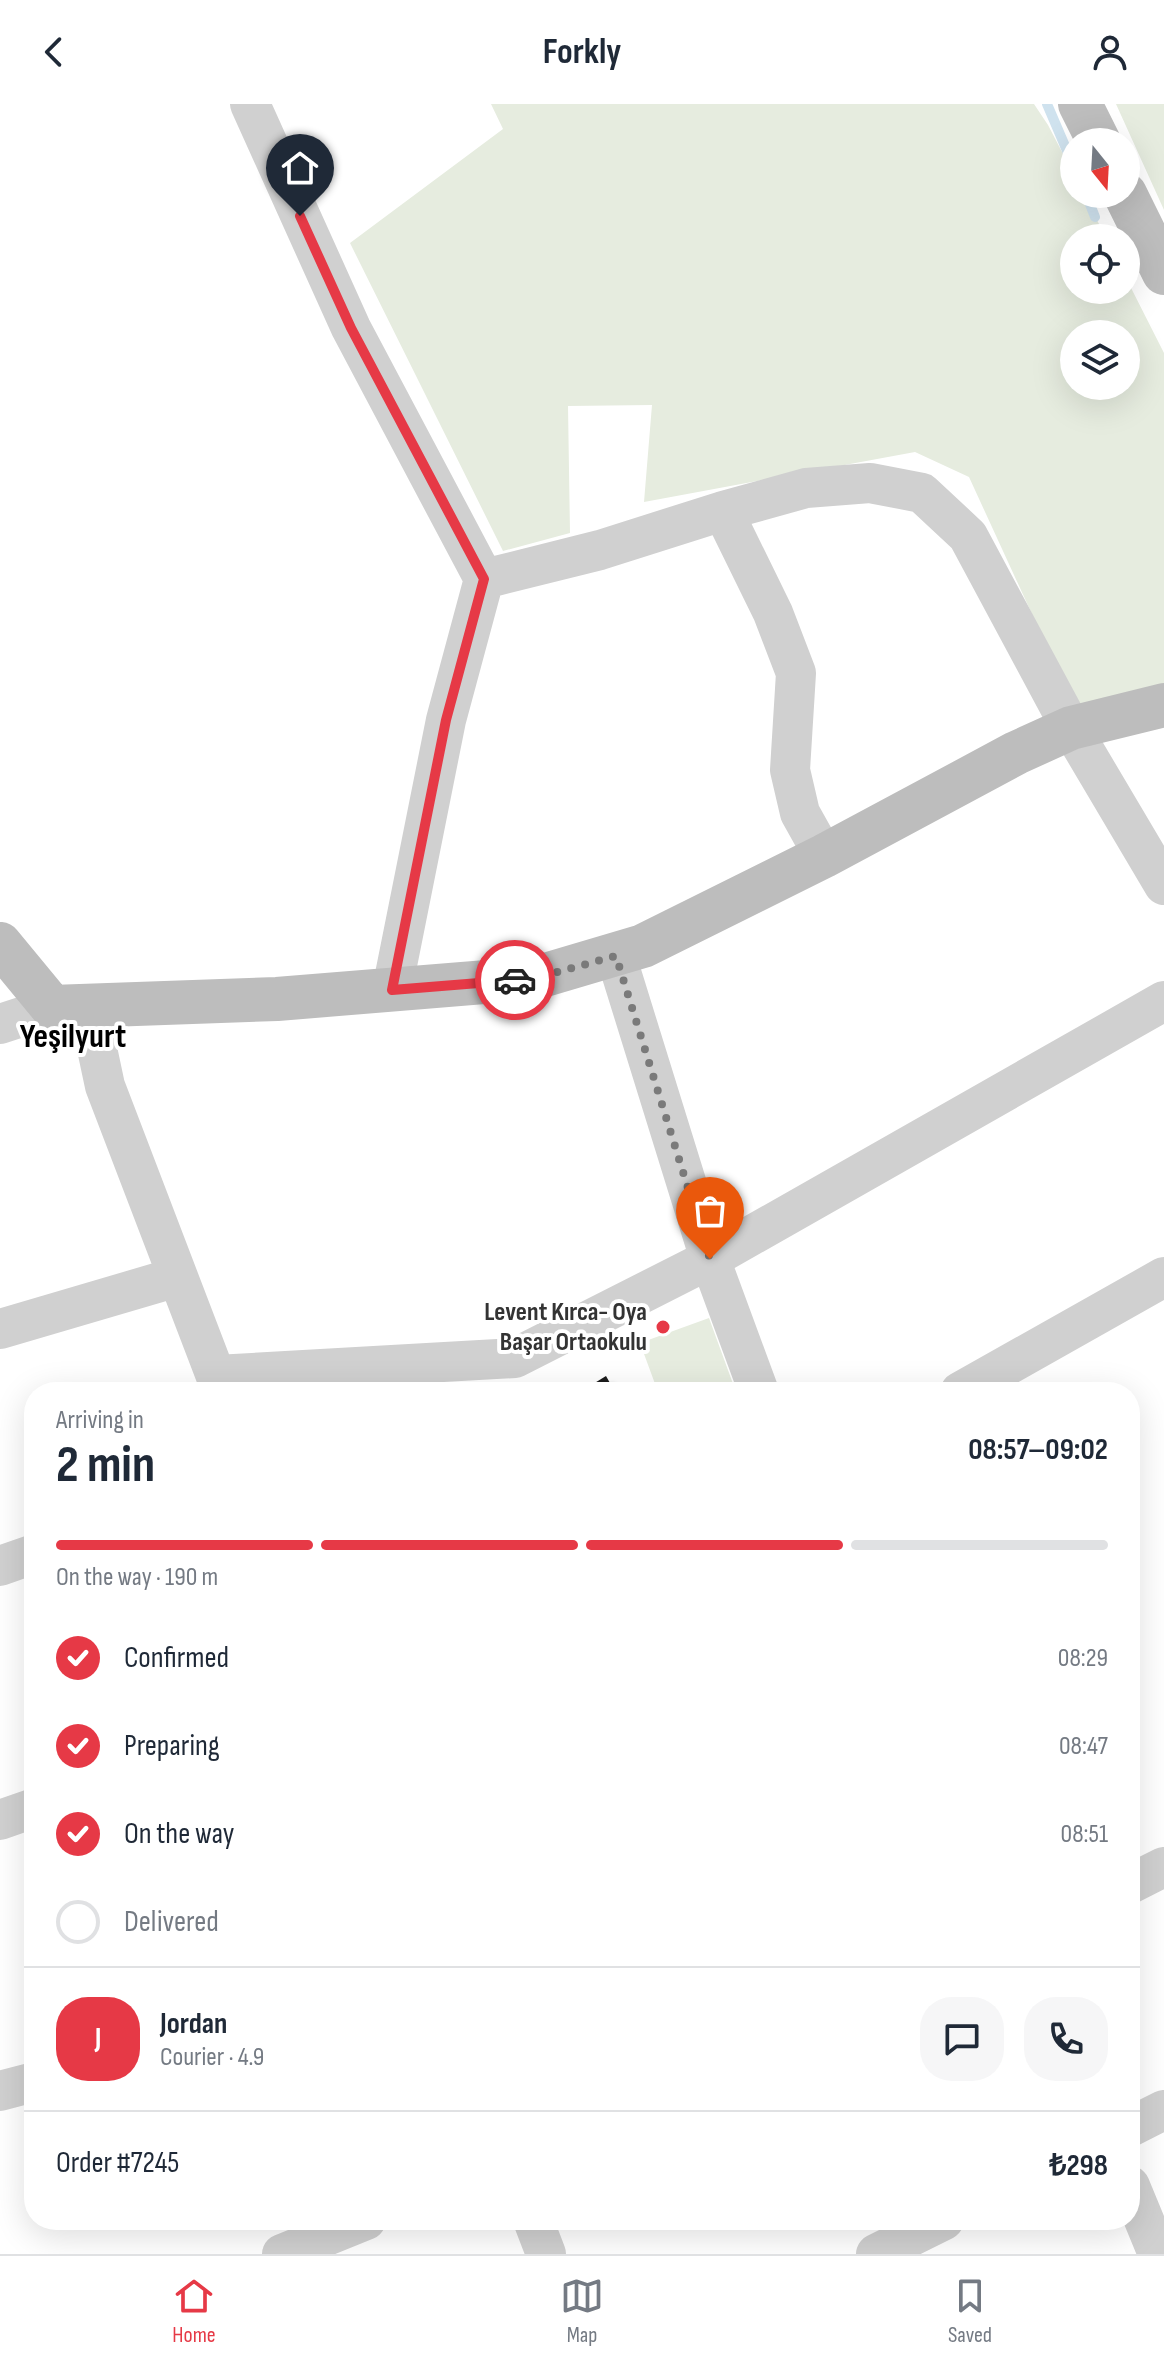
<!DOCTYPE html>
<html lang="en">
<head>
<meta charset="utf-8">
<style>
	body { margin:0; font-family:"Sofia Sans Condensed",sans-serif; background:#f6f6f7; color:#1f2937; height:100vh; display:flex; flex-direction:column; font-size:30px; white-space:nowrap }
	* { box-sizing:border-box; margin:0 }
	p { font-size:26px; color:#747a83 }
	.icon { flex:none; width:44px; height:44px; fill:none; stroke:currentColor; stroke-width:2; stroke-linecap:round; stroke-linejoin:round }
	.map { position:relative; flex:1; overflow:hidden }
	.panel { position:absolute; left:24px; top:1278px; width:1116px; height:848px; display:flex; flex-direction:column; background:#fff; border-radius:32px; box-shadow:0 8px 32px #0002 }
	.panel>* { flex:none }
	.needle { width:52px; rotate:162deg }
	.fabs { position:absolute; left:1060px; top:24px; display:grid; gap:16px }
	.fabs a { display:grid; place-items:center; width:80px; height:80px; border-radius:50%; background:#fff; box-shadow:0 8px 32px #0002; font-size:40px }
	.pin { position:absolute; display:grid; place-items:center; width:68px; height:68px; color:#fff; margin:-82px -34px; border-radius:50% 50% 50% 0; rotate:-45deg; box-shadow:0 0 8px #0007 }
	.pin .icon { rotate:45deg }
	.courier { position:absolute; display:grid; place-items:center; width:80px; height:80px; margin:-40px; border:6px solid #e63946; border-radius:50%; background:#fff; color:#222; box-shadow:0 2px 10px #0007 }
	.overview em { font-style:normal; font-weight:700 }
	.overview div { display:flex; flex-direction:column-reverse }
	.overview { display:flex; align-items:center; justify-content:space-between; height:136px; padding:0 32px }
	h1 { font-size:52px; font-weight:700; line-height:60px }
	.bar { display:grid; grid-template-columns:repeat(4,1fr); gap:12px 8px; align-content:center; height:96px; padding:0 32px }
	.bar i { height:10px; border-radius:6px; background:#e0e1e3 }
	.bar .on { background:#e63946 }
	.bar p { grid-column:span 4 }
	.line { display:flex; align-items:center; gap:20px; padding:0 32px; border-top:2px solid #e0e1e3 }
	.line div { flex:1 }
	.round { display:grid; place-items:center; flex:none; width:84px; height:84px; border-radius:32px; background:#f6f6f7 }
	ol { padding:0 32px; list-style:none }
	li { display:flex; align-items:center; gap:24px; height:88px }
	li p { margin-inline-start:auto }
	li .icon { padding:8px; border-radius:50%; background:#e63946; color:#fff; stroke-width:4 }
	li:last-child { color:#747a83 }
	li i { width:44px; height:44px; border:4px solid #e0e1e3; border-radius:50% }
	header { display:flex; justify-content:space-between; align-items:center; height:104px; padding:0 32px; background:#fff; font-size:36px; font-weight:700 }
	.menu { display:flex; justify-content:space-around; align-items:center; height:112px; border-top:2px solid #e0e1e3; background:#fff; font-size:22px; color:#747a83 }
	.menu a { display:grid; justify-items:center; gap:4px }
	.menu .on { color:#e63946 }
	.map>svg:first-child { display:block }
	.green { fill:#e6ecdf; fill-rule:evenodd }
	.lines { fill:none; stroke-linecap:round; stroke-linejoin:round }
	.stream { stroke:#cfe2ee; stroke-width:10 }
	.building { fill:#1a1a1a; filter:url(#shadow) }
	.street { stroke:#d0d0d0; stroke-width:40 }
	.secondary { stroke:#bdbdbd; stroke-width:44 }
	.done { stroke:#7a7a7a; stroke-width:8; stroke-dasharray:0 14.4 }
	.route { stroke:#e63946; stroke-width:10 }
	.poi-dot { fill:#e63946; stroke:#fff; stroke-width:3 }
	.labels { text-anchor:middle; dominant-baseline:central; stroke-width:8; stroke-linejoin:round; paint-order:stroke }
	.poi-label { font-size:26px; font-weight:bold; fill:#333; stroke:#fff; text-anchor:end }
	.district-label { font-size:34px; font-weight:bold; fill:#000; stroke:#fff }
</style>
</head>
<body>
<header><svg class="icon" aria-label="back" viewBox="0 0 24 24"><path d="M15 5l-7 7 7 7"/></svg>Forkly<svg class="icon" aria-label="person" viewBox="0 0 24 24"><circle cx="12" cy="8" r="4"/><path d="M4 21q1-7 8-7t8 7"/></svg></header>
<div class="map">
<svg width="1164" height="2150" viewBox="0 0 1164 2150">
	<defs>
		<filter id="shadow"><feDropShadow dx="7" dy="7" stdDeviation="2" flood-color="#0004"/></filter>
	</defs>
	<rect width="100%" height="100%" fill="#fff"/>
	<path class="green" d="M491 0H1034L1048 21 1074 71V90H1084L1106 134H1074V186H1126V174L1164 249V593L1076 606 969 373 915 348 644 398 652 301 568 302 570 429 503 447 350 139 503 25ZM1074 230H1126V282H1074Z
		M1116 0H1164V106Z
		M709 1214 736 1288H658L640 1239Z"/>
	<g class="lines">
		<path class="stream" d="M1047 0 1074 63
			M1086 90 1095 113"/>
	</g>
	<path class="building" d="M606 1272 615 1288H580Z
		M378 1276 381 1288H339V1287Z"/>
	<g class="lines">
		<path class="street" d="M250 0 351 224 484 475
			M824 752 800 709 790 666 796 569 773 509 723 407 806 384 870 379 922 389 968 432 1071 624 1164 781
			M616 852 710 1155 759 1288
			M392 886 446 616 484 475 600 446 723 407
			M88 902 105 982 222 1288
			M0 920 52 903
			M0 1225 177 1173
			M216 1271 515 1254 710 1155 1164 897
			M960 1288 1164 1173
			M0 1462 34 1450
			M0 1716 34 1704
			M1130 1780 1164 1763
			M0 1987 34 1978
			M1130 2023 1164 2006
			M1130 2082 1158 2150
			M533 2116 546 2150
			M282 2150 366 2116
			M876 2150 944 2116"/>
		<path class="secondary" d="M1080 0 1099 38
			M1125 90 1164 169
			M0 840 52 903 277 895 535 874 643 842 824 752 1016 649 1071 624 1164 601"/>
	</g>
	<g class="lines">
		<path class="done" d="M515 876 535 874 616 852 710 1155"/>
		<path class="route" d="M300 112 351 224 484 475 446 616 392 886 515 876"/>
	</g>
	<circle class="poi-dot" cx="663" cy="1223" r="8"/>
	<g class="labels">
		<g class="poi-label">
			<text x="647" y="1208">Levent Kırca- Oya<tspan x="647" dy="30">Başar Ortaokulu</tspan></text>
		</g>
		<g class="district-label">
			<text x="73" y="932">Yeşilyurt</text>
		</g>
	</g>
</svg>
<div class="fabs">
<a><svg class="needle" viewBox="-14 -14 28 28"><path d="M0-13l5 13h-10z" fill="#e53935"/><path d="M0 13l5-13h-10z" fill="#747a83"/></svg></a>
<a><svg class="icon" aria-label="locate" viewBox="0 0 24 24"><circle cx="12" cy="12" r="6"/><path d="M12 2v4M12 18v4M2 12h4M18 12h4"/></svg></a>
<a><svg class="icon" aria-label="layers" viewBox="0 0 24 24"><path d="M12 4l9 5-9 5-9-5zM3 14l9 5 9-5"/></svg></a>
</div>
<div class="pin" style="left:710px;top:1155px;background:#ea580c"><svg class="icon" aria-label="bag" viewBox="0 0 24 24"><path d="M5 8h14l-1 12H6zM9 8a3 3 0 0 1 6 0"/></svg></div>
<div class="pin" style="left:300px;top:112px;background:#1f2937"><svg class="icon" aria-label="home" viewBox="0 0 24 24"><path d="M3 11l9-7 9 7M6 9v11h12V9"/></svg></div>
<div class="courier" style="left:515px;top:876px"><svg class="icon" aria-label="car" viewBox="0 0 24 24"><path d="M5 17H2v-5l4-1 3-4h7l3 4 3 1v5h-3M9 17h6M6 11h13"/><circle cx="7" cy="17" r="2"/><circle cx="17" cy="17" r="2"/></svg></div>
<section class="panel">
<div class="overview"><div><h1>2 min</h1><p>Arriving in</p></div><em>08:57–09:02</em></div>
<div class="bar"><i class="on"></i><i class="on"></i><i class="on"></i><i></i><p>On the way · 190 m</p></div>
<ol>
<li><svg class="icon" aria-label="check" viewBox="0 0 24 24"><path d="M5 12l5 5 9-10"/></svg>Confirmed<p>08:29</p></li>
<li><svg class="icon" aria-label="check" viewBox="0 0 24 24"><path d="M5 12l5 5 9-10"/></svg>Preparing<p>08:47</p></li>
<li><svg class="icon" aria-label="check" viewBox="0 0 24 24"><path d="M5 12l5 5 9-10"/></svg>On the way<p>08:51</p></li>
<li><i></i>Delivered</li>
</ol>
<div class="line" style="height:144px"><b class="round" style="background:#e63946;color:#fff">J</b><div><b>Jordan</b><p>Courier · 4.9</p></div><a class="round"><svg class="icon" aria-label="chat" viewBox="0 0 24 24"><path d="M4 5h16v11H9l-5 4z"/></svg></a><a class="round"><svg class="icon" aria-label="phone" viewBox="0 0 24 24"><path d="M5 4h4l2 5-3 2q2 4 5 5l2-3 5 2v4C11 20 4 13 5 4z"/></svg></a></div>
<div class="line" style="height:104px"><div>Order #7245</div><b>₺298</b></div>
</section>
</div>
<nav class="menu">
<a class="on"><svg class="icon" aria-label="home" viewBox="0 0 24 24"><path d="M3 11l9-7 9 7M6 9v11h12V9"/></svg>Home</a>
<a><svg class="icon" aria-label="map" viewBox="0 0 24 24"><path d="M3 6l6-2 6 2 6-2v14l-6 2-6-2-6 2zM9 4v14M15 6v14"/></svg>Map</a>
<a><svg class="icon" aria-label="saved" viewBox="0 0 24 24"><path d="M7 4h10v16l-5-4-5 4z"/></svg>Saved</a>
</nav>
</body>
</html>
